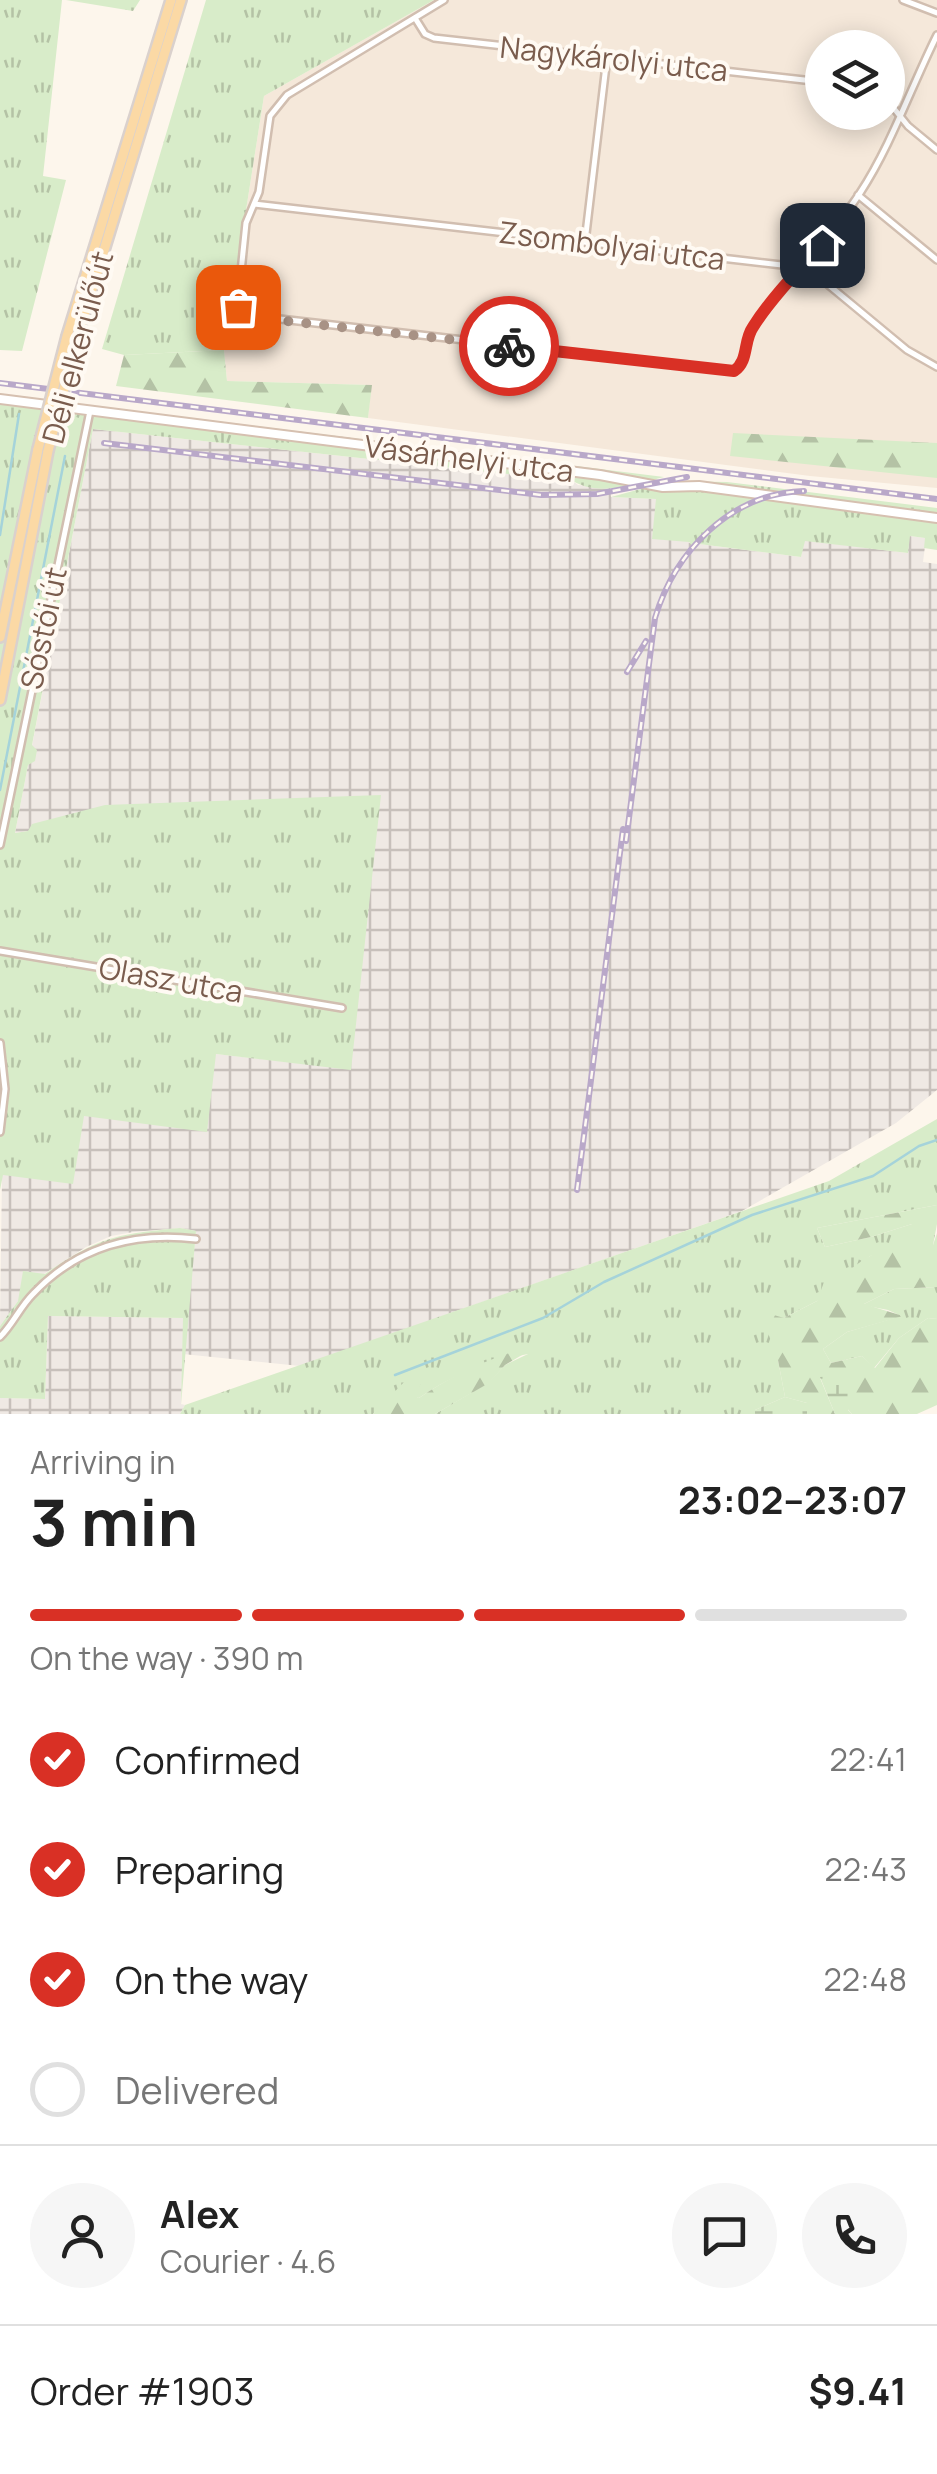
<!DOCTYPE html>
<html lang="en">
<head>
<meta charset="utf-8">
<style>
	body { margin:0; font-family:Manrope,sans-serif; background:#f6f6f6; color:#222; height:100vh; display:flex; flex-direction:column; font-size:38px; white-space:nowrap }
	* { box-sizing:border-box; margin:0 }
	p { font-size:32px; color:#767676 }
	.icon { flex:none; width:55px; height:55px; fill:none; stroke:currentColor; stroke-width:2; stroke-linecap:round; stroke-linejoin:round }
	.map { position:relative; height:1414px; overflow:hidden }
	.details { display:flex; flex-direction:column; background:#fff; flex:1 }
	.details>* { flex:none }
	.fabs { position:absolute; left:805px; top:30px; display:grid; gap:20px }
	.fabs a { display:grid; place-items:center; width:100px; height:100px; border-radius:50%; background:#fff; box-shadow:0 5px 25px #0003; font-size:50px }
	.pin { position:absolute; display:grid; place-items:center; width:85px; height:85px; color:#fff; margin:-42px; border-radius:20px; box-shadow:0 5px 15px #0006 }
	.courier { position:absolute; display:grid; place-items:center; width:100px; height:100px; margin:-50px; border:8px solid #d93025; border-radius:50%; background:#fff; color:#222; box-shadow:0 2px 12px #0007 }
	.headline em { font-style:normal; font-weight:700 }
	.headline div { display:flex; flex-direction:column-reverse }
	.headline { display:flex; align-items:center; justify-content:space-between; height:170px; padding:0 30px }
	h1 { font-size:65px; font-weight:700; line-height:75px }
	.bar { display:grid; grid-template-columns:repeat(4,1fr); gap:15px 10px; align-content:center; height:120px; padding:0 30px }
	.bar i { height:12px; border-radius:8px; background:#e0e0e0 }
	.bar .selected { background:#d93025 }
	.bar p { grid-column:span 4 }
	.line { display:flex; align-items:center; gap:25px; padding:0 30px; border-top:2px solid #e0e0e0 }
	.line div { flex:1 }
	.round { display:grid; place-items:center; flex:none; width:105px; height:105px; border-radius:52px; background:#f6f6f6 }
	ol { padding:0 30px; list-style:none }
	li { display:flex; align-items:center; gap:30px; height:110px }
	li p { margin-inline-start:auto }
	li .icon { padding:10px; border-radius:50%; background:#d93025; color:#fff; stroke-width:4 }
	li:last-child { color:#767676 }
	li i { width:55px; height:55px; border:5px solid #e0e0e0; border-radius:50% }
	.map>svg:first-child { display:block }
	.residential { fill:#f5e8da; fill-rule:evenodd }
	.industrial { fill:url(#industrial-grid) }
	.grass { fill:url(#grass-tufts) }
	.forest { fill:url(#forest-firs) }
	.wetland { fill:url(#wetland-marsh) }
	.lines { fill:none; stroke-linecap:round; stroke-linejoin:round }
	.stream { stroke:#a5d3da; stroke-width:2.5 }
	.street-casing { stroke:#d1beb0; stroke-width:10 }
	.secondary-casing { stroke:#d6c0b0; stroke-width:12 }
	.primary-casing { stroke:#dad1cd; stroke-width:14 }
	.street { stroke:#fff; stroke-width:5 }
	.secondary { stroke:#fff; stroke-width:8 }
	.primary { stroke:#fbd9a5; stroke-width:9 }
	.rail-casing { stroke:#b9a8c9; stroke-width:6 }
	.rail { stroke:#fffaf3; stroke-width:2.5; stroke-dasharray:8; stroke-linecap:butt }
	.primary-bridge-casing { stroke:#dad1cd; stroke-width:14; stroke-linecap:butt }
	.primary-bridge { stroke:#fbd9a5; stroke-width:9 }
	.done { stroke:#a89285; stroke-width:10; stroke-dasharray:0 18 }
	.route { stroke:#d93025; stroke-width:12 }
	.labels { text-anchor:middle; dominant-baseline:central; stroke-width:8; stroke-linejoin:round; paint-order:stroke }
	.street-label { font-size:30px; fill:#7a5c4d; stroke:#fffaf3 }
</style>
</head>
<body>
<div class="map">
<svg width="937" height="1414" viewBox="0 0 937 1414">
	<defs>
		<pattern id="industrial-grid" width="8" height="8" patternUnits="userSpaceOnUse" patternTransform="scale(2.5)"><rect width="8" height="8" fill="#efe9e4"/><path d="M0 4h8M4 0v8" fill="none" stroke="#c7c0bb"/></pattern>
		<pattern id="grass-tufts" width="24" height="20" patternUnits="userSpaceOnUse" patternTransform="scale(2.5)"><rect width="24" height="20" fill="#d8ecc9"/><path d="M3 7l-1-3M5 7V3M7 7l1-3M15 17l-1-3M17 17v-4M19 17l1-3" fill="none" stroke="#b4c2a5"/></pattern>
		<pattern id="forest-firs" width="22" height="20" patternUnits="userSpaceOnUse" patternTransform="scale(2.5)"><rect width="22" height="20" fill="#d8ecc9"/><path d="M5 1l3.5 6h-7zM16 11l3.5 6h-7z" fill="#b4c2a5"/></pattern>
		<pattern id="wetland-marsh" width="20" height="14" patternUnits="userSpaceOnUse" patternTransform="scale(2.5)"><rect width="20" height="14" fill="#d8ecc9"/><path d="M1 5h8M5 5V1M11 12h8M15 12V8" fill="none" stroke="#b4c2a5"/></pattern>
	</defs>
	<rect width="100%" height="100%" fill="#fdf6ec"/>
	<path class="residential" d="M434 0H937V488L810 476 368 418 371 385 227 381 224 350 264 96ZM822 48H888V112H822Z"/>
	<path class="industrial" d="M93 429 573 481 578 485 610 488 611 497 656 499 689 543 699 544 801 557 804 540 907 553 909 536 926 538 923 562 937 564V1090L896 1123 742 1211 300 1366 183 1354 181 1404 185 1405 180 1414H0V1398L45 1399 48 1316 183 1318 184 1348 196 1231 180 1228 133 1232 111 1236 86 1247 44 1274 18 1301 0 1326 2 1175 83 1116 216 1054 351 1069 29 831 15 833 28 765 36 750 32 746Z"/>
	<path class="grass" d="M0 0H62L43 176 66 180 22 351 0 350Z
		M66 0H140L133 11Z
		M206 0H434L264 96 224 350 124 355 102 349Z
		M0 394 664 477C636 484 600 497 573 481L93 429 32 745 37 750 35 761 28 765 15 833 28 831 32 824 105 805 381 795 351 1070 216 1054 207 1132 84 1116 73 1184 3 1175 0 1190Z
		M670 481 727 482 937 508V550L924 548 925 538 910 536 908 553 805 541 801 557 699 544 695 549 689 542 652 539 656 499 611 497Z
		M937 1119V1205L817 1228 825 1247 871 1237 912 1224H937L933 1245 870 1256 817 1301 784 1318 778 1360 785 1397 755 1410V1414H435L488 1383 505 1365 528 1354C489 1361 452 1375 419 1398 404 1393 384 1404 373 1414H180L185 1405 829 1181Z
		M180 1228 196 1231 181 1405 183 1318 48 1316 45 1399 0 1398V1326L18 1301 23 1271 45 1274C98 1237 117 1234 180 1228Z
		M937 1287V1319L928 1318 899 1338 874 1368 862 1356 831 1363 823 1349 847 1332 901 1316 888 1310 862 1305 894 1289Z"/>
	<path class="forest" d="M224 350 227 381 372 385 368 418 116 386 124 355Z
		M733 433 937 443V478L730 456Z
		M937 1205V1224H912L871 1237 825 1247 817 1228Z
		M937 1233V1287L894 1289 864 1304 903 1316 847 1332 823 1349 831 1363 862 1356 875 1368 899 1338 928 1318 937 1319V1405L917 1414H852L820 1378 835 1414H807V1403L785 1397 778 1360 760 1311 784 1318 817 1301 827 1274C853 1274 850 1267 870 1256 887 1247 915 1239 933 1245Z
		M539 1345 505 1365 489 1383 435 1414H373L407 1379 421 1384 412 1395 419 1398C453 1374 499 1353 539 1345Z"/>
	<path class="wetland" d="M832 1376 849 1384 848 1410 852 1414H835L820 1377Z
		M785 1397 807 1403V1414H755V1410Z"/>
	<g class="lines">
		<path class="stream" d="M0 535 19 414
			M0 790 65 456
			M395 1375 543 1318 604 1282 752 1215 873 1176 919 1146 937 1140"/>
		<defs>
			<path id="street" d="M444 0 287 95 270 116 259 192 246 223 238 301 246 315 734 371C749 361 744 338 755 324 789 279 829 240 860 193 892 144 911 87 937 35
				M903 0 937 13
				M415 18 425 34 434 38 822 82
				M888 101 908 126 937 150
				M858 195 937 260
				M254 204 808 268 907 350 937 367
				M585 242 607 57
				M0 845 90 411
				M0 951 342 1008
				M0 1043 5 1089 0 1132
				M0 1337C13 1324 20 1307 33 1294 77 1247 134 1232 196 1239"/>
			<path id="secondary" d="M0 399 600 475 663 487 699 486 937 518"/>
			<path id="primary" d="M67 336 171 0
				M77 338 181 0
				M0 637 38 449
				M0 700 48 451"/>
		</defs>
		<use href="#street" class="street-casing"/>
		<use href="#secondary" class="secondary-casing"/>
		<use href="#primary" class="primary-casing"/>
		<use href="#street" class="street"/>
		<use href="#secondary" class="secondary"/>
		<use href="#primary" class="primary"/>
		<defs>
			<path id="rail" d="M0 383 937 499
				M104 443 541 495 597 494 687 477
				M627 672 646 641
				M626 841 655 618C675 551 731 493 804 491
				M577 1190 623 829"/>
		</defs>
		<use href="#rail" class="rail-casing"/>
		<use href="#rail" class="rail"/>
		<defs>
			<path id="primary-bridge" d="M38 449 67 336
				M48 451 77 338"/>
		</defs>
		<use href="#primary-bridge" class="primary-bridge-casing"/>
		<use href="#primary-bridge" class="primary-bridge"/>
	</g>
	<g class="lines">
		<path class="done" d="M238 307 251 317 509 346"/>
		<path class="route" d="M509 346 734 371C749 361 743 341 753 327 772 297 798 271 822 245"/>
	</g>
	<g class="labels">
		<g class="street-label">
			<text transform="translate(614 58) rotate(6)">Nagykárolyi utca</text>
			<text transform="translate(612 245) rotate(7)">Zsombolyai utca</text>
			<text transform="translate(77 347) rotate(-75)">Déli elkerülőút</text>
			<text transform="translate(469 458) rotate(7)">Vásárhelyi utca</text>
			<text transform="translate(43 628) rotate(-78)">Sóstói út</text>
			<text transform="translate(171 979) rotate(10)">Olasz utca</text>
		</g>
	</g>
</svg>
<div class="fabs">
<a><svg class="icon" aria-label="layers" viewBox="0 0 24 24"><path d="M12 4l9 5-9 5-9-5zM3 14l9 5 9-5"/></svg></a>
</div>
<div class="pin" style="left:238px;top:307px;background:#ea580c"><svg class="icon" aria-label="bag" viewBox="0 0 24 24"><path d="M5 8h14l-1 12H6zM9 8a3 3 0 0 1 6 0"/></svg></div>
<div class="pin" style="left:822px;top:245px;background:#1f2937"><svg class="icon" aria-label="home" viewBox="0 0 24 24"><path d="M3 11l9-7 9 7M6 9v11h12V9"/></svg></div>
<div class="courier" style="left:509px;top:346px"><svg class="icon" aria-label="bike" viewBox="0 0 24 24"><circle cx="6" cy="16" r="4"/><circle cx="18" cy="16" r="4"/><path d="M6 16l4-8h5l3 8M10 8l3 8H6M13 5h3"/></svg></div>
</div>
<section class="details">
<div class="headline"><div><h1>3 min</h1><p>Arriving in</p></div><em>23:02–23:07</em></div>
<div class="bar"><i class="selected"></i><i class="selected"></i><i class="selected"></i><i></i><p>On the way · 390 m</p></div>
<ol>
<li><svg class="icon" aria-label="check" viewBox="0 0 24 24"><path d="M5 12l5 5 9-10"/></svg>Confirmed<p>22:41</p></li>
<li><svg class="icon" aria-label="check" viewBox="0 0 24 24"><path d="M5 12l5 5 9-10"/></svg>Preparing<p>22:43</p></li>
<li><svg class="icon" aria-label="check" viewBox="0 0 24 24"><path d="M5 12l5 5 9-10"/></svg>On the way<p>22:48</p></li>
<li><i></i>Delivered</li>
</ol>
<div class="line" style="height:180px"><a class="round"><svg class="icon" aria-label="person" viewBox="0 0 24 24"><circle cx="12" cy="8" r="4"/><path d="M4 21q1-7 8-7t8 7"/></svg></a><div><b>Alex</b><p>Courier · 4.6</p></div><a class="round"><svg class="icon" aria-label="chat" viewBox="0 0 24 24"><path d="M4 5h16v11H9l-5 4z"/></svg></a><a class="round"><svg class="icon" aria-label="phone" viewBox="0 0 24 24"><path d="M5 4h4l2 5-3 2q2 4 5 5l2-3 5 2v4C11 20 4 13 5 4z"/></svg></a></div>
<div class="line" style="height:130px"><div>Order #1903</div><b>$9.41</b></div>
</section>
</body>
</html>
